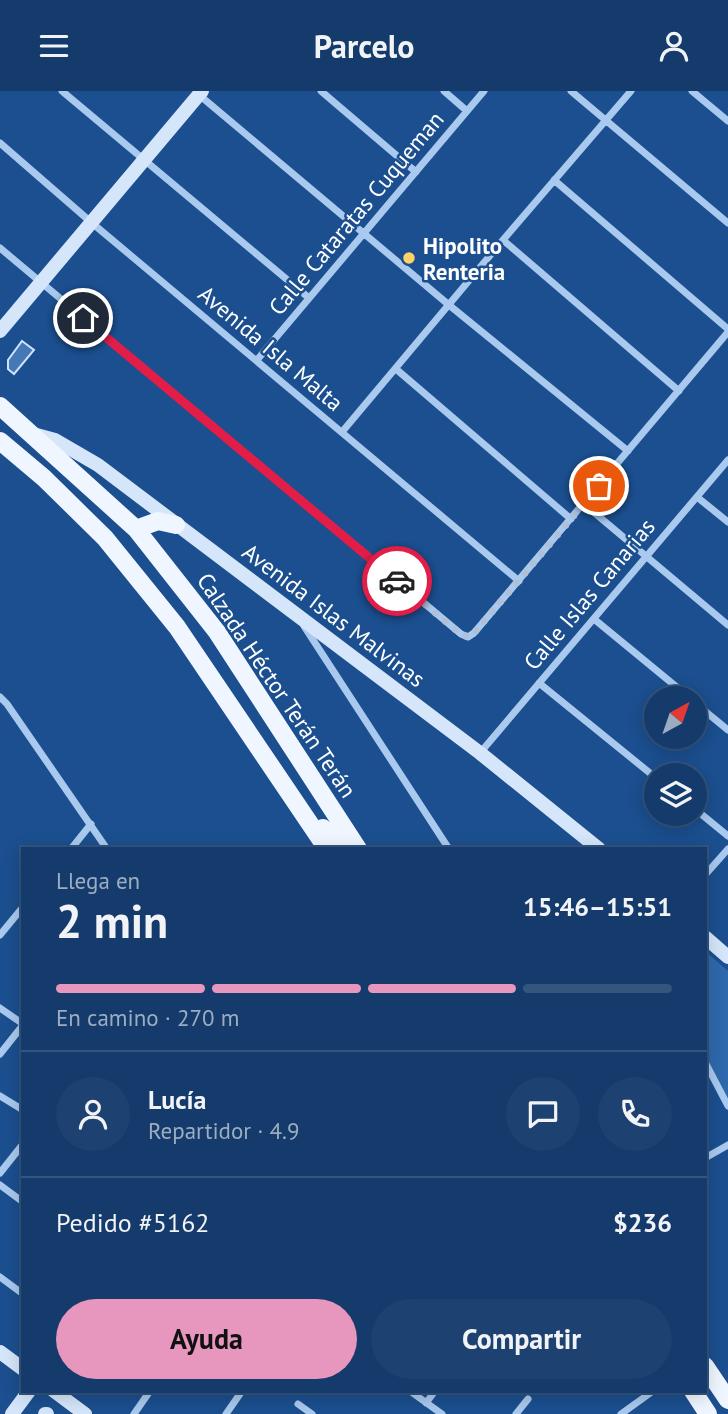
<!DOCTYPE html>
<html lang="es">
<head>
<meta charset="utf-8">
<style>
	body { margin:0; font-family:"PT Sans",sans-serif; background:#1d4271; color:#f1f3f6; height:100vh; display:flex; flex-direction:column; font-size:26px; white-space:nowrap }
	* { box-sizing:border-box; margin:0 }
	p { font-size:23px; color:#9dadc1 }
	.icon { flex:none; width:38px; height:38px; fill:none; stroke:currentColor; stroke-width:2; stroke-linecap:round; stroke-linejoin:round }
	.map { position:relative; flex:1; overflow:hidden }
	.panel { position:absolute; left:21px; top:756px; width:686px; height:546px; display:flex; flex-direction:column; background:#143b6b; border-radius:0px; box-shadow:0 4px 18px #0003,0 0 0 2px #33557e }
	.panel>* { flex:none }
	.needle { width:46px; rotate:40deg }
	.controls { position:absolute; left:644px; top:595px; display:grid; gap:14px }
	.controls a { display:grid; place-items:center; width:63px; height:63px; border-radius:50%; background:#143b6b; box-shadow:0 4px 18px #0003,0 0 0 2px #33557e; font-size:35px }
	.pin { position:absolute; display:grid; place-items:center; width:60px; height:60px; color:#fff; margin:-30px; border:4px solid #fff; border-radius:50%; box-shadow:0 2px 7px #0007 }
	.courier { position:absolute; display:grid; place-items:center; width:70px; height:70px; margin:-35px; border:5px solid #e11d48; border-radius:50%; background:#fff; color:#222; box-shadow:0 2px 9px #0007 }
	.head em { font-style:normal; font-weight:600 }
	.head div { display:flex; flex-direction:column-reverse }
	.head { display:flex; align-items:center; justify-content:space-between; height:119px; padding:0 35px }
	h1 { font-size:46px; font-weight:600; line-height:52px }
	.bar { display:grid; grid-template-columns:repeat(4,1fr); gap:10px 7px; align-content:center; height:84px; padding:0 35px }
	.bar i { height:9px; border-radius:5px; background:#33557e }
	.bar .selected { background:#e797bd }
	.bar p { grid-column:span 4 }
	.line { display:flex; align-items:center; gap:18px; padding:0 35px; border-top:2px solid #33557e }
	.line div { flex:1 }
	.round { display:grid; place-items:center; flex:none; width:74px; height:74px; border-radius:37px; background:#1d4271 }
	.cta { display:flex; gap:14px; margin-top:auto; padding:14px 35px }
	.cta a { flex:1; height:80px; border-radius:42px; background:#e797bd; color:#111; font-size:28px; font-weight:600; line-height:80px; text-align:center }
	.cta a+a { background:#1d4271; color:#f1f3f6 }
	header { display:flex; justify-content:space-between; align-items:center; height:91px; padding:0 35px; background:#143b6b; font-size:32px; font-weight:600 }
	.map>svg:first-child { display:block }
	.green { fill:#2e69ad }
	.building { fill:#4478b7; stroke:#cfe3fa; stroke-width:2 }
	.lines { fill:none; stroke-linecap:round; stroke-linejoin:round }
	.street { stroke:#a9c9ee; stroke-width:7 }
	.secondary { stroke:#d6e6fa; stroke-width:14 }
	.primary { stroke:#f0f6ff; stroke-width:18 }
	.done { stroke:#afc1d8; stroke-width:7; stroke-dasharray:0 12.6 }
	.route { stroke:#e11d48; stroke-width:9 }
	.poi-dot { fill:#ffd166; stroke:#1b4f8f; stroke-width:2.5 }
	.labels { text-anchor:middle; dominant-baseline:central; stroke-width:5; stroke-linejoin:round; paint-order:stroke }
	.street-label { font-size:23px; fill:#fff; stroke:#1b4f8f }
	.poi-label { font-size:23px; font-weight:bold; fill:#fff; stroke:#1b4f8f; text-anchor:start }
</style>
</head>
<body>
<header><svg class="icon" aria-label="menu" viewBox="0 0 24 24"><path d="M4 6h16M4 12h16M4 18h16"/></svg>Parcelo<svg class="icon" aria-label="person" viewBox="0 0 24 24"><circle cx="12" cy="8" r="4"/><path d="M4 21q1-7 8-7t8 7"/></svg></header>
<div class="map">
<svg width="728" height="1323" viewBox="0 0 728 1323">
	<rect width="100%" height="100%" fill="#1b4f8f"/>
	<path class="green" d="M705 860 728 880V1010L705 964Z"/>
	<path class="building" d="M22 250 34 259 14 283 8 278V269Z"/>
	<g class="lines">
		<path class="street" d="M62 0 309 207
			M321 0 416 81
			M444 0 467 20
			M571 0 728 132
			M692 0 728 30
			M198 3 449 214 628 360
			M0 52 92 132 519 490
			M554 89 728 238
			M503 149 679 300
			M0 157 461 543 468 546 474 542 728 241
			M257 269 484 0
			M396 278 571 428
			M342 341 503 149 631 0
			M697 406 728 431
			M584 413 728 534
			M594 528 690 607
			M304 535 449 758
			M539 592 656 687
			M0 606 7 613 107 758
			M695 612 728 639
			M480 662 728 369
			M695 718 728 745
			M71 758 91 733
			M705 784 728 758
			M0 844 23 816
			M0 917 23 933
			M0 963 23 934
			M705 971 728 1015
			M0 1005 23 1019
			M705 1067 728 1054
			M0 1082 23 1053
			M0 1094 23 1111
			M0 1186 23 1203
			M410 1300 442 1323
			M426 1312 435 1300
			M298 1313 312 1323
			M134 1323 150 1300
			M226 1323 242 1300
			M516 1323 528 1308
			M621 1323 653 1300"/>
		<path class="secondary" d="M0 240 202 0
			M33 343 55 349 98 374 480 662 599 758
			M705 846 728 866
			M0 1261 23 1278
			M54 1300 85 1323
			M12 1323 29 1300
			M45 1323H47"/>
		<path class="primary" d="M0 315 136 438 217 541 358 758
			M0 350 44 387 105 447 177 536 327 758
			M136 438 158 430 176 434
			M323 737 342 758
			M705 1275 728 1309
			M693 1300 708 1323"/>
	</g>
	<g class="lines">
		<path class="done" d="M397 490 461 543 468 546 474 542 599 395"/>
		<path class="route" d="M83 227 397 490"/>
	</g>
	<circle class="poi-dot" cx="409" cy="167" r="7"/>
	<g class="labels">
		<g class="street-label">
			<text transform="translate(356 122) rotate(-50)">Calle Cataratas Cuqueman</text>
			<text transform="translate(271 257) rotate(40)">Avenida Isla Malta</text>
			<text transform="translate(589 503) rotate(-50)">Calle Islas Canarias</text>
			<text transform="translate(334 524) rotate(37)">Avenida Islas Malvinas</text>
			<text transform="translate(277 594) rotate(56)">Calzada Héctor Terán Terán</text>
		</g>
		<g class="poi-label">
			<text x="423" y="154">Hipolito<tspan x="423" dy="26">Renteria</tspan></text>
		</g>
	</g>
</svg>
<div class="controls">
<a><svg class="needle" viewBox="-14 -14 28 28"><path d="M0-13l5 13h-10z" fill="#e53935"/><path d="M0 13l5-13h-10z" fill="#9dadc1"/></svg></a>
<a><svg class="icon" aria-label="layers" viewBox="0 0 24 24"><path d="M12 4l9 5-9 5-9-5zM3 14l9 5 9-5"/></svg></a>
</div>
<div class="pin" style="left:599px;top:395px;background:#ea580c"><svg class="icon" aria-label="bag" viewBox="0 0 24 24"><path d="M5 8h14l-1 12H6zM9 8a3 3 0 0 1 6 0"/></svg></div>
<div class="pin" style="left:83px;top:227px;background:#1f2937"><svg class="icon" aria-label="home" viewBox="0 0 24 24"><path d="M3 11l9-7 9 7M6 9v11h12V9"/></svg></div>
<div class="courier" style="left:397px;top:490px"><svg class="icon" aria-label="car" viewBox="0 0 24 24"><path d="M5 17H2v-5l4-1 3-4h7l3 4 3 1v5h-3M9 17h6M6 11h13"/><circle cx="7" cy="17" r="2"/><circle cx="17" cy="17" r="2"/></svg></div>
<section class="panel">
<div class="head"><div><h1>2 min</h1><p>Llega en</p></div><em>15:46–15:51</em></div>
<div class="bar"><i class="selected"></i><i class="selected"></i><i class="selected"></i><i></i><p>En camino · 270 m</p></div>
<div class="line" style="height:126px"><a class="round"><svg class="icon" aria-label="person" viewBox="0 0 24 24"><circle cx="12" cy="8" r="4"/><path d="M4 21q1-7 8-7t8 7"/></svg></a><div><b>Lucía</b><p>Repartidor · 4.9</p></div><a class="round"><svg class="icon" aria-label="chat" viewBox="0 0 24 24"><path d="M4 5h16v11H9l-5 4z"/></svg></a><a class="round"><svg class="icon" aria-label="phone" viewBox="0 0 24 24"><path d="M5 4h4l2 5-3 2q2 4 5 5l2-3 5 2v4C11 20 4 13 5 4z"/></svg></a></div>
<div class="line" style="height:91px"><div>Pedido #5162</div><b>$236</b></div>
<div class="cta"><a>Ayuda</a><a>Compartir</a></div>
</section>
</div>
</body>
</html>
